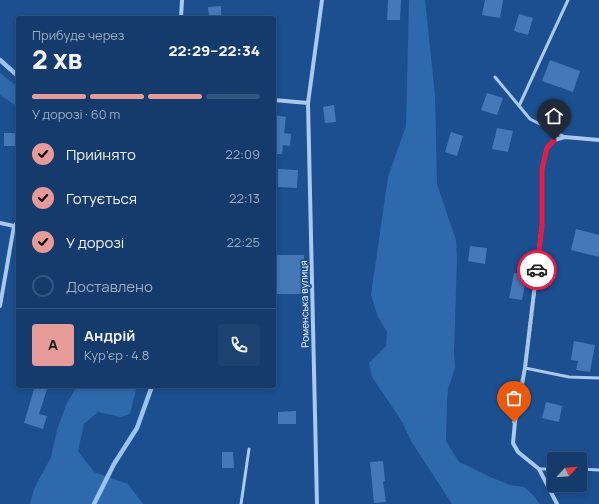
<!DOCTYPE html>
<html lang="uk">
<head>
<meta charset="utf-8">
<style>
	body { margin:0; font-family:Manrope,sans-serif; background:#1d4271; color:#f1f3f6; height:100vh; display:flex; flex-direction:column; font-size:15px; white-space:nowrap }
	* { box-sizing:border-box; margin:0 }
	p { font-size:13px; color:#9dadc1 }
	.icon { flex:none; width:22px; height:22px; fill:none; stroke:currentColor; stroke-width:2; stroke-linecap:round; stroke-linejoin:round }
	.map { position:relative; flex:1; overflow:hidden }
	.sheet { position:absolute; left:16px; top:16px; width:260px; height:372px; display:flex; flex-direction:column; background:#143b6b; border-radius:4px; box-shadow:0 2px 6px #0003,0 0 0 1px #33557e }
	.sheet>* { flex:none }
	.needle { width:26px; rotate:64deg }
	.controls { position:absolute; left:547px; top:452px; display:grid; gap:8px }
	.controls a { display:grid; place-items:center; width:40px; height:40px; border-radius:4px; background:#143b6b; box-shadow:0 2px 6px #0003,0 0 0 1px #33557e; font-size:20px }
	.pin { position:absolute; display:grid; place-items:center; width:34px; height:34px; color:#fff; margin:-41px -17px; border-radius:50% 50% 50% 0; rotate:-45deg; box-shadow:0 0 4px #0007 }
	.pin .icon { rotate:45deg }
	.courier { position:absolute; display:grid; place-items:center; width:40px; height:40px; margin:-20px; border:3px solid #e11d48; border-radius:50%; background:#fff; color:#222; box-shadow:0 1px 5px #0007 }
	.head em { font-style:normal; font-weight:800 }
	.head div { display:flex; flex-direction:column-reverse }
	.head { display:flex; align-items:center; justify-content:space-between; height:68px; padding:0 16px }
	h1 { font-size:26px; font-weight:800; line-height:30px }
	.bar { display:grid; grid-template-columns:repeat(4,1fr); gap:6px 4px; align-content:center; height:48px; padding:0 16px }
	.bar i { height:5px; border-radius:3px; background:#33557e }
	.bar .selected { background:#e69b98 }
	.bar p { grid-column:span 4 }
	.line { display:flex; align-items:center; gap:10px; padding:0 16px; border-top:1px solid #33557e }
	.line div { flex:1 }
	.round { display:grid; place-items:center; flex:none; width:42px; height:42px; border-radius:4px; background:#1d4271 }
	ol { padding:0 16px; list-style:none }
	li { display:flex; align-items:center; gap:12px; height:44px }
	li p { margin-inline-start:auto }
	li .icon { padding:4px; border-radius:50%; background:#e69b98; color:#111; stroke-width:4 }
	li:last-child { color:#9dadc1 }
	li i { width:22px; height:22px; border:2px solid #33557e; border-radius:50% }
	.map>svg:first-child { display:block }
	.green { fill:#2e69ad }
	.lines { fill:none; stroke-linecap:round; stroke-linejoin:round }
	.stream { stroke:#9cc4f0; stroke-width:4.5 }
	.building { fill:#4478b7 }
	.service { stroke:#a9c9ee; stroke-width:3 }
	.minor { stroke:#a9c9ee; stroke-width:4 }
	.done { stroke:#afc1d8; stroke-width:4; stroke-dasharray:0 7.2 }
	.route { stroke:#e11d48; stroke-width:5 }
	.labels { text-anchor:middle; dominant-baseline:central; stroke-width:3.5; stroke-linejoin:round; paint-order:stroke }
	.street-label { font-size:10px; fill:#fff; stroke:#1b4f8f }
</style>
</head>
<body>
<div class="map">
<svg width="599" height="504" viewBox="0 0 599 504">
	<rect width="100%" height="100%" fill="#1b4f8f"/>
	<path class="green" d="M409 0H425L435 95 437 184 456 240 457 259 454 352 455 368 448 389 447 401 446 441 459 462 468 466 490 477 510 485 524 487 533 495 540 504H452L411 441 401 420 372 377 369 363 386 346 387 332 378 317 371 295 388 177 406 126Z
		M0 73 18 87V107L0 95Z
		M77 386H137L130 414 121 417 98 412 84 424 78 451 94 472 128 484 143 504H30L34 489 51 457 57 430 66 405Z"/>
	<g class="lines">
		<path class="stream" d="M0 60 18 76
			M94 504 114 464 137 428 152 386"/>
	</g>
	<path class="building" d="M388 0H401L400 20H387Z
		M485 0H503L500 18 482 15Z
		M221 6V18H209L208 7Z
		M519 14 533 18 528 35 514 31Z
		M550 60 580 71 573 92 542 81Z
		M487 93 503 98 497 115 481 110Z
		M334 105 336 122 325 123 323 107Z
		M274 115 286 117 284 133 291 134 290 146 283 145 282 154H274Z
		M497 128 513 131 508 152 492 149Z
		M451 132 463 136 457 156 445 152Z
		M4 133H17V146H4Z
		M278 169 298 170 297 188 278 187Z
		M576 229 599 235V257L571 250Z
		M470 246 487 248 485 264 468 261Z
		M274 255H304V294H274Z
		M514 273 527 275 522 300 509 298Z
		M574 341 595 345 590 372 576 370 578 361 571 360Z
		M35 386H48L39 414 47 416 43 429 24 423Z
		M546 402 562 406 559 422 542 418Z
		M296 411V424H278V412Z
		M222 452H233L234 468H222Z
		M383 461 385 481 383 482 386 502 374 503 370 462Z"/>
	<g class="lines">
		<path class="service" d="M495 77 530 119 565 137
			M519 106 568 0
			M14 226 18 221
			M525 368 569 377 599 378
			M539 469H554
			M580 469 599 470
			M241 504 249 449"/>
		<path class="minor" d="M181 18 182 0
			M274 100 308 103
			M0 223 14 226 0 306
			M317 504 308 103 322 0
			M557 504 539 469 518 452 513 443 515 422 525 368 542 225V169L547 148 554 140 565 137 599 140"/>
	</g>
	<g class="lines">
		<path class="done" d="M514 422 525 368 537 270"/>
		<path class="route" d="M537 270 542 225V169L547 148 554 140"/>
	</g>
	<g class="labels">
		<g class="street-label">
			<text transform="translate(304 304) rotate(-91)">Роменська вулиця</text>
		</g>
	</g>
</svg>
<div class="controls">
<a><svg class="needle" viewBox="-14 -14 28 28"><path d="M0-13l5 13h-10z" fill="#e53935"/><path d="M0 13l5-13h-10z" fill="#9dadc1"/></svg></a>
</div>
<div class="pin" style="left:514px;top:422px;background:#ea580c"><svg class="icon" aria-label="bag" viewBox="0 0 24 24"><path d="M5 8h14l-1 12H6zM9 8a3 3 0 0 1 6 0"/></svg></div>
<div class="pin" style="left:554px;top:140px;background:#1f2937"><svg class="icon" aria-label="home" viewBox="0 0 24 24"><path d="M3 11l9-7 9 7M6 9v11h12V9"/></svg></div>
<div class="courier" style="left:537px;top:270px"><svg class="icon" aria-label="car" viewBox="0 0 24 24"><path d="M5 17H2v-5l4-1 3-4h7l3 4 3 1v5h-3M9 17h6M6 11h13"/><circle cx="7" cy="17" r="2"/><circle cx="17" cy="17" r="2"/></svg></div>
<section class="sheet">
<div class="head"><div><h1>2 хв</h1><p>Прибуде через</p></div><em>22:29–22:34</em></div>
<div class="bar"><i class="selected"></i><i class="selected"></i><i class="selected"></i><i></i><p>У дорозі · 60 m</p></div>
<ol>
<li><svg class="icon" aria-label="check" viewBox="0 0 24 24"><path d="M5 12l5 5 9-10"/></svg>Прийнято<p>22:09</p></li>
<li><svg class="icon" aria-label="check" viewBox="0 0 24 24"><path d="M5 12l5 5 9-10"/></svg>Готується<p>22:13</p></li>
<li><svg class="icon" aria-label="check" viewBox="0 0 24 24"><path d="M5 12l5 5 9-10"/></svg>У дорозі<p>22:25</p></li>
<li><i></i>Доставлено</li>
</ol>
<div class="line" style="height:72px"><b class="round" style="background:#e69b98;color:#111">А</b><div><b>Андрій</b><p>Кур’єр · 4.8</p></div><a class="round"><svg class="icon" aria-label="phone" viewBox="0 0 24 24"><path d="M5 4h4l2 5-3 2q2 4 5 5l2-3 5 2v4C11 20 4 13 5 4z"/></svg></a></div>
</section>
</div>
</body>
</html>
